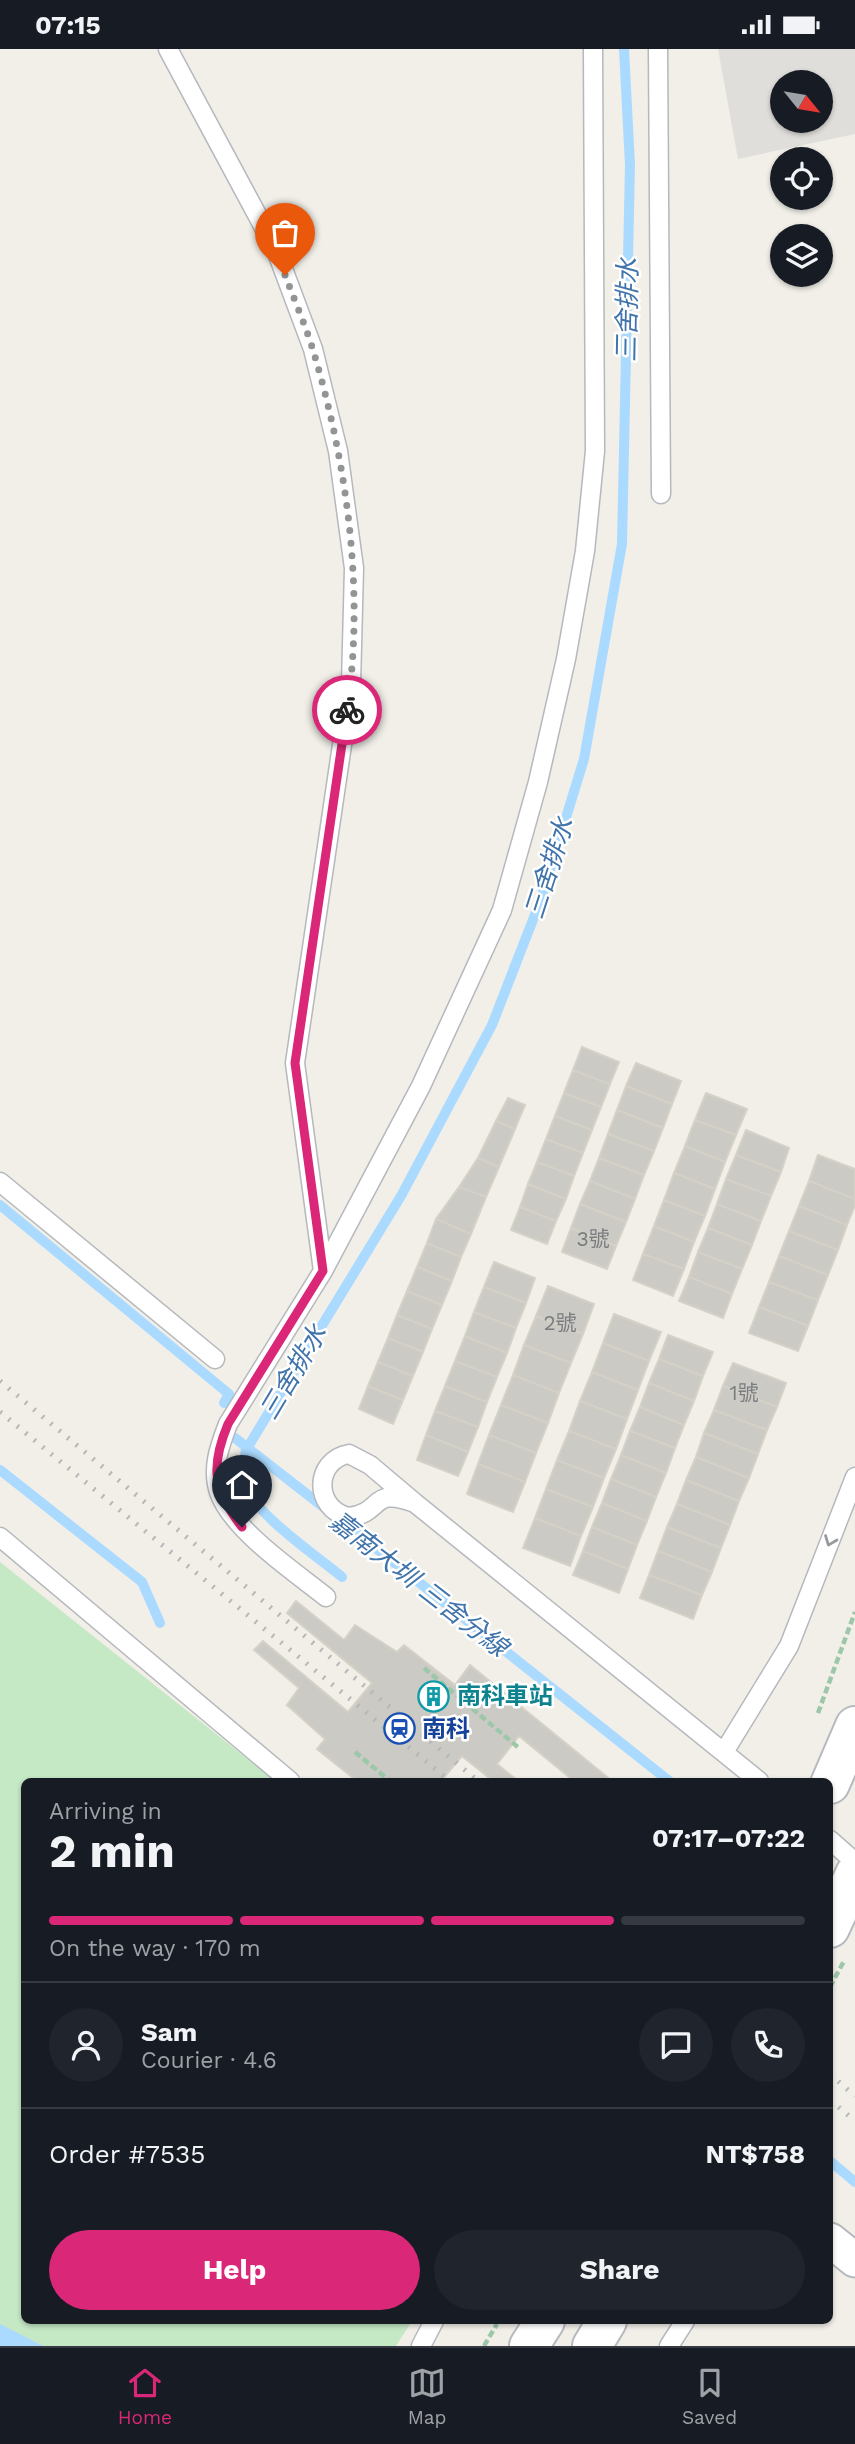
<!DOCTYPE html>
<html lang="en">
<head>
<meta charset="utf-8">
<style>
	body { margin:0; font-family:"Work Sans","Noto Sans TC",sans-serif; background:#20242c; color:#f1f3f6; height:100vh; display:flex; flex-direction:column; font-size:26px; white-space:nowrap }
	* { box-sizing:border-box; margin:0 }
	p { font-size:23px; color:#9ea1a6 }
	.icon { flex:none; width:38px; height:38px; fill:none; stroke:currentColor; stroke-width:2; stroke-linecap:round; stroke-linejoin:round }
	.map { position:relative; flex:1; overflow:hidden }
	.sheet { position:absolute; left:21px; top:1729px; width:812px; height:546px; display:flex; flex-direction:column; background:#171b24; border-radius:10px; box-shadow:0 2px 5px #0004 }
	.sheet>* { flex:none }
	.needle { width:46px; rotate:120deg }
	.controls { position:absolute; left:770px; top:21px; display:grid; gap:14px }
	.controls a { display:grid; place-items:center; width:63px; height:63px; border-radius:50%; background:#171b24; box-shadow:0 2px 5px #0004; font-size:35px }
	.pin { position:absolute; display:grid; place-items:center; width:60px; height:60px; color:#fff; margin:-72px -30px; border-radius:50% 50% 50% 0; rotate:-45deg; box-shadow:0 0 7px #0007 }
	.pin .icon { rotate:45deg }
	.courier { position:absolute; display:grid; place-items:center; width:70px; height:70px; margin:-35px; border:5px solid #db2777; border-radius:50%; background:#fff; color:#222; box-shadow:0 2px 9px #0007 }
	.summary em { font-style:normal; font-weight:700 }
	.summary div { display:flex; flex-direction:column-reverse }
	.summary { display:flex; align-items:center; justify-content:space-between; height:119px; padding:0 28px }
	h1 { font-size:46px; font-weight:700; line-height:52px }
	.bar { display:grid; grid-template-columns:repeat(4,1fr); gap:10px 7px; align-content:center; height:84px; padding:0 28px }
	.bar i { height:9px; border-radius:5px; background:#363941 }
	.bar .current { background:#db2777 }
	.bar p { grid-column:span 4 }
	.line { display:flex; align-items:center; gap:18px; padding:0 28px; border-top:2px solid #363941 }
	.line div { flex:1 }
	.round { display:grid; place-items:center; flex:none; width:74px; height:74px; border-radius:37px; background:#20242c }
	.action { display:flex; gap:14px; margin-top:auto; padding:14px 28px }
	.action a { flex:1; height:80px; border-radius:42px; background:#db2777; color:#fff; font-size:28px; font-weight:700; line-height:80px; text-align:center }
	.action a+a { background:#20242c; color:#f1f3f6 }
	.status { display:flex; justify-content:space-between; align-items:center; height:49px; padding:0 35px; background:#171b24; direction:ltr }
	.status svg { height:19px; fill:currentColor }
	.tabs { display:flex; justify-content:space-around; align-items:center; height:98px; border-top:2px solid #363941; background:#171b24; font-size:19px; color:#9ea1a6 }
	.tabs a { display:grid; justify-items:center; gap:4px }
	.tabs .current { color:#db2777 }
	.map>svg:first-child { display:block }
	.industrial { fill:#e0deda; fill-rule:evenodd }
	.green { fill:#c5e8c5 }
	.water { fill:#aadaff }
	.lines { fill:none; stroke-linecap:round; stroke-linejoin:round }
	.stream { stroke:#aadaff; stroke-width:10 }
	.building { fill:#cccac5; stroke:#d6d1c6; stroke-width:2 }
	.lane-casing { stroke:#b5b8bc; stroke-width:21 }
	.street-casing { stroke:#b5b8bc; stroke-width:37 }
	.secondary-casing { stroke:#b6babf; stroke-width:42 }
	.path { stroke:#9cc7a9; stroke-width:4.5; stroke-dasharray:7 3.5; stroke-linecap:butt }
	.lane { stroke:#fff; stroke-width:18 }
	.street { stroke:#fff; stroke-width:33 }
	.secondary { stroke:#fff; stroke-width:38 }
	.rail { stroke:#b6b7b8; stroke-width:5; stroke-dasharray:2 9; stroke-linecap:butt }
	.oneway { stroke:#979a9d }
	.done { stroke:#929495; stroke-width:7; stroke-dasharray:0 12.6 }
	.route { stroke:#db2777; stroke-width:9 }
	.labels { text-anchor:middle; dominant-baseline:central; stroke-width:5; stroke-linejoin:round; paint-order:stroke }
	.number-label { font-size:21px; fill:#7a7d7f }
	.culture-label { font-size:24px; font-weight:bold; fill:#0d838f; stroke:#fff; text-anchor:start }
	.transit-label { font-size:24px; font-weight:bold; fill:#164399; stroke:#fff; text-anchor:start }
	.water-label { font-size:26px; font-style:italic; fill:#4174aa; stroke:#fff }
</style>
</head>
<body>
<div class="status"><b>07:15</b><svg viewBox="0 0 49 12"><path d="M0 12V9h3v3zM5 12V6h3v6zM10 12V3h3v9zM15 12V0h3v12zM26 1h20v11H26zM47 4h2v5h-2z"/></svg></div>
<div class="map">
<svg width="855" height="2297" viewBox="0 0 855 2297">
	<rect width="100%" height="100%" fill="#f1efe8"/>
	<path class="industrial" d="M718 0H855V85L738 110ZM782 33H821V72H782Z"/>
	<path class="green" d="M0 1513 275 1732H24V2272H412L396 2297H0Z"/>
	<path class="water" d="M0 2275 43 2297H0Z"/>
	<g class="lines">
		<path class="stream" d="M0 1156 229 1345 224 1354
			M235 1389 326 1460
			M0 1421 142 1533 160 1574
			M338 1469 669 1732
			M342 1528C317 1507 253 1464 244 1434 241 1423 244 1412 246 1401L401 1147 492 976 541 850 584 710 622 495 630 116 624 0
			M830 2112 855 2133"/>
	</g>
	<path class="building" d="M582 998 619 1013 610 1035 573 1021Z
		M636 1014 681 1032 672 1055 626 1037Z
		M573 1021 610 1035 601 1058 564 1044Z
		M626 1037 672 1055 663 1079 617 1061Z
		M564 1044 601 1058 592 1081 555 1067Z
		M706 1044 747 1060 736 1086 695 1071Z
		M508 1049 525 1056 515 1080 496 1072Z
		M617 1061 663 1079 654 1102 608 1085Z
		M555 1067 592 1081 583 1104 546 1090Z
		M695 1071 736 1086 725 1113 685 1097Z
		M496 1072 515 1080 499 1118 478 1109Z
		M746 1081 789 1099 781 1123 736 1106Z
		M608 1085 654 1102 644 1126 599 1109Z
		M546 1090 583 1104 574 1127 537 1113Z
		M685 1097 725 1113 715 1140 674 1124Z
		M736 1106 781 1123 771 1147 726 1130Z
		M818 1106 855 1120V1150L809 1132Z
		M478 1109 499 1118 486 1148 459 1138Z
		M599 1109 644 1126 635 1150 590 1132Z
		M537 1113 574 1127 566 1150 528 1135Z
		M674 1124 715 1140 705 1167 664 1151Z
		M726 1130 771 1147 761 1172 717 1155Z
		M590 1132 635 1150 626 1173 580 1155Z
		M809 1132 855 1150V1156L847 1176 799 1157Z
		M528 1135 566 1150 556 1172 520 1158Z
		M459 1138 486 1148 471 1185 436 1170Z
		M664 1151 705 1167 694 1193 654 1177Z
		M580 1155 626 1173 616 1197 571 1179Z
		M717 1155 761 1172 752 1196 708 1179Z
		M799 1157 847 1176 838 1201 789 1182Z
		M520 1158 556 1172 547 1195 511 1181Z
		M436 1170 471 1185 461 1208 427 1194Z
		M654 1177 694 1193 684 1220 643 1205Z
		M571 1179 616 1197 607 1220 562 1203Z
		M708 1179 752 1196 742 1220 698 1203Z
		M789 1182 838 1201 828 1226 779 1207Z
		M427 1194 461 1208 452 1232 417 1218Z
		M698 1203 742 1220 732 1245 689 1228Z
		M643 1205 684 1220 673 1247 633 1231Z
		M779 1207 828 1226 818 1251 769 1233Z
		M494 1213 535 1229 526 1254 484 1238Z
		M417 1218 452 1232 442 1256 407 1242Z
		M689 1228 732 1245 723 1269 679 1252Z
		M769 1233 818 1251 808 1277 759 1258Z
		M548 1237 594 1255 583 1285 536 1267Z
		M484 1238 526 1254 516 1279 474 1263Z
		M407 1242 442 1256 432 1280 397 1266Z
		M759 1258 808 1277 798 1302 749 1284Z
		M474 1263 516 1279 507 1304 465 1287Z
		M614 1265 661 1283 649 1312 603 1294Z
		M397 1266 432 1280 423 1303 388 1289Z
		M536 1267 583 1285 571 1314 524 1296Z
		M668 1286 713 1303 703 1327 659 1310Z
		M465 1287 507 1304 497 1328 455 1312Z
		M388 1289 423 1303 413 1327 378 1313Z
		M603 1294 649 1312 638 1341 592 1323Z
		M524 1296 571 1314 559 1344 513 1326Z
		M659 1310 703 1327 694 1352 649 1334Z
		M455 1312 497 1328 487 1353 445 1337Z
		M378 1313 413 1327 403 1351 368 1337Z
		M733 1314 786 1334 777 1358 723 1337Z
		M592 1323 638 1341 627 1370 580 1352Z
		M513 1326 559 1344 548 1374 501 1356Z
		M649 1334 694 1352 684 1376 640 1358Z
		M368 1337 403 1351 393 1375 359 1360Z
		M445 1337 487 1353 478 1378 435 1362Z
		M723 1337 777 1358 767 1381 714 1361Z
		M580 1352 627 1370 616 1400 569 1382Z
		M501 1356 548 1374 536 1404 489 1386Z
		M640 1358 684 1376 675 1399 630 1382Z
		M714 1361 767 1381 758 1405 704 1384Z
		M435 1362 478 1378 468 1403 426 1386Z
		M569 1382 616 1400 604 1429 557 1411Z
		M630 1382 675 1399 666 1424 621 1406Z
		M704 1384 758 1405 749 1429 696 1408Z
		M426 1386 468 1403 458 1427 417 1411Z
		M489 1386 536 1404 525 1433 478 1415Z
		M621 1406 666 1424 656 1448 611 1430Z
		M696 1408 749 1429 739 1452 686 1431Z
		M557 1411 604 1429 593 1458 546 1440Z
		M478 1415 525 1433 513 1463 467 1445Z
		M611 1430 656 1448 647 1472 602 1454Z
		M686 1431 739 1452 730 1476 677 1455Z
		M546 1440 593 1458 581 1487 535 1469Z
		M602 1454 647 1472 637 1496 592 1478Z
		M677 1455 730 1476 721 1499 667 1478Z
		M535 1469 581 1487 570 1517 523 1499Z
		M592 1478 637 1496 628 1520 583 1502Z
		M667 1478 721 1499 712 1523 658 1502Z
		M583 1502 628 1520 619 1544 573 1526Z
		M658 1502 712 1523 702 1546 649 1526Z
		M649 1526 702 1546 693 1570 640 1549Z
		M296 1552 344 1591 355 1576 397 1603 404 1596 455 1636 470 1616 612 1732H574L519 1687 497 1715 518 1732H493L462 1707 441 1732H357L317 1700 325 1690 287 1656 299 1639 254 1601 263 1592 348 1663 372 1634 287 1564Z"/>
	<g class="lines">
		<defs>
			<path id="lane" d="M168 0 276 201 313 300 338 402 354 519 351 635 295 1014 323 1222
				M658 0 661 445
				M0 1133 215 1310
				M349 1405 370 1416 415 1454C369 1437 384 1464 349 1468 313 1460 314 1411 349 1405Z
				M415 1454 759 1732
				M0 1488 290 1732
				M326 1548C295 1523 232 1481 219 1443 211 1419 220 1396 228 1375L323 1222 421 1037 502 861 538 733 566 610 585 502 595 402 593 0
				M724 1703 789 1597 855 1428
				M830 1791 855 1813
				M421 2297 434 2272
				M669 2297 685 2272"/>
			<path id="street" d="M830 2191 855 2211"/>
			<path id="secondary" d="M830 1735 855 1677
				M830 1879 855 1825
				M529 2297 545 2272
				M592 2297 607 2272"/>
		</defs>
		<use href="#lane" class="lane-casing"/>
		<use href="#street" class="street-casing"/>
		<use href="#secondary" class="secondary-casing"/>
		<path class="path" d="M424 1619 519 1699
			M818 1664 855 1563
			M355 1703 390 1732
			M830 1938 844 1912
			M484 2297 497 2275"/>
		<use href="#lane" class="lane"/>
		<use href="#street" class="street"/>
		<use href="#secondary" class="secondary"/>
		<path class="rail" d="M0 1332 478 1732
			M0 1363 450 1732
			M830 2025 855 2047
			M830 2051 855 2072"/>
	</g>
	<defs><path id="oneway-chevron" d="M-2-3.5L2.5 0L-2 3.5" fill="none" stroke-width="1.6" stroke-linecap="round" stroke-linejoin="round" transform="scale(1.75)"/></defs>
	<use class="oneway" href="#oneway-chevron" transform="translate(830 1492) rotate(111)"/>
	<g class="lines">
		<path class="done" d="M285 226C294 250 305 275 313 301 347 414 365 543 347 661"/>
		<path class="route" d="M242 1478C213 1441 210 1418 228 1375L323 1222 295 1014 347 661"/>
	</g>
	<defs>
		<symbol id="building-ring" viewBox="-11 -11 22 22"><circle r="9.5" fill="#fff" stroke="#0f9aa8" stroke-width="1.5"/><path d="M-4-6H4V6H1V3H-1V6H-4ZM-2.5-4.3h1.7v1.8h-1.7ZM.8-4.3h1.7v1.8H.8ZM-2.5-1h1.7V.8h-1.7ZM.8-1h1.7V.8H.8Z" fill="#0f9aa8"/></symbol>
		<symbol id="station-ring" viewBox="-11 -11 22 22"><circle r="9.5" fill="#fff" stroke="#1a4fb4" stroke-width="1.5"/><path d="M-3-6H3Q5-6 5-4V2Q5 4 3 4L4.5 6H3L1.5 4h-3L-3 6H-4.5L-3 4Q-5 4-5 2V-4Q-5-6-3-6ZM-3.5-4v3h7v-3ZM-3.5 1v1.5H-2V1ZM2 1v1.5H3.5V1Z" fill="#1a4fb4"/></symbol>
	</defs>
	<g fill-rule="evenodd">
		<use href="#building-ring" x="416" y="1630" width="35" height="35"/>
		<use href="#station-ring" x="382" y="1662" width="35" height="35"/>
	</g>
	<g class="labels">
		<g class="number-label">
			<text x="593" y="1189">3號</text>
			<text x="560" y="1273">2號</text>
			<text x="744" y="1343">1號</text>
		</g>
		<g class="culture-label">
			<text x="457" y="1647">南科車站</text>
		</g>
		<g class="transit-label">
			<text x="422" y="1680">南科</text>
		</g>
		<g class="water-label">
			<text transform="translate(627 261) rotate(-89)">三舍排水</text>
			<text transform="translate(549 819) rotate(-72)">三舍排水</text>
			<text transform="translate(293 1323) rotate(-59)">三舍排水</text>
			<text transform="translate(419 1535) rotate(38)">嘉南大圳 三舍分線</text>
		</g>
	</g>
</svg>
<div class="controls">
<a><svg class="needle" viewBox="-14 -14 28 28"><path d="M0-13l5 13h-10z" fill="#e53935"/><path d="M0 13l5-13h-10z" fill="#9ea1a6"/></svg></a>
<a><svg class="icon" aria-label="locate" viewBox="0 0 24 24"><circle cx="12" cy="12" r="6"/><path d="M12 2v4M12 18v4M2 12h4M18 12h4"/></svg></a>
<a><svg class="icon" aria-label="layers" viewBox="0 0 24 24"><path d="M12 4l9 5-9 5-9-5zM3 14l9 5 9-5"/></svg></a>
</div>
<div class="pin" style="left:285px;top:226px;background:#ea580c"><svg class="icon" aria-label="bag" viewBox="0 0 24 24"><path d="M5 8h14l-1 12H6zM9 8a3 3 0 0 1 6 0"/></svg></div>
<div class="pin" style="left:242px;top:1478px;background:#1f2937"><svg class="icon" aria-label="home" viewBox="0 0 24 24"><path d="M3 11l9-7 9 7M6 9v11h12V9"/></svg></div>
<div class="courier" style="left:347px;top:661px"><svg class="icon" aria-label="bike" viewBox="0 0 24 24"><circle cx="6" cy="16" r="4"/><circle cx="18" cy="16" r="4"/><path d="M6 16l4-8h5l3 8M10 8l3 8H6M13 5h3"/></svg></div>
<section class="sheet">
<div class="summary"><div><h1>2 min</h1><p>Arriving in</p></div><em>07:17–07:22</em></div>
<div class="bar"><i class="current"></i><i class="current"></i><i class="current"></i><i></i><p>On the way · 170 m</p></div>
<div class="line" style="height:126px"><a class="round"><svg class="icon" aria-label="person" viewBox="0 0 24 24"><circle cx="12" cy="8" r="4"/><path d="M4 21q1-7 8-7t8 7"/></svg></a><div><b>Sam</b><p>Courier · 4.6</p></div><a class="round"><svg class="icon" aria-label="chat" viewBox="0 0 24 24"><path d="M4 5h16v11H9l-5 4z"/></svg></a><a class="round"><svg class="icon" aria-label="phone" viewBox="0 0 24 24"><path d="M5 4h4l2 5-3 2q2 4 5 5l2-3 5 2v4C11 20 4 13 5 4z"/></svg></a></div>
<div class="line" style="height:91px"><div>Order #7535</div><b>NT$758</b></div>
<div class="action"><a>Help</a><a>Share</a></div>
</section>
</div>
<nav class="tabs">
<a class="current"><svg class="icon" aria-label="home" viewBox="0 0 24 24"><path d="M3 11l9-7 9 7M6 9v11h12V9"/></svg>Home</a>
<a><svg class="icon" aria-label="map" viewBox="0 0 24 24"><path d="M3 6l6-2 6 2 6-2v14l-6 2-6-2-6 2zM9 4v14M15 6v14"/></svg>Map</a>
<a><svg class="icon" aria-label="saved" viewBox="0 0 24 24"><path d="M7 4h10v16l-5-4-5 4z"/></svg>Saved</a>
</nav>
</body>
</html>
